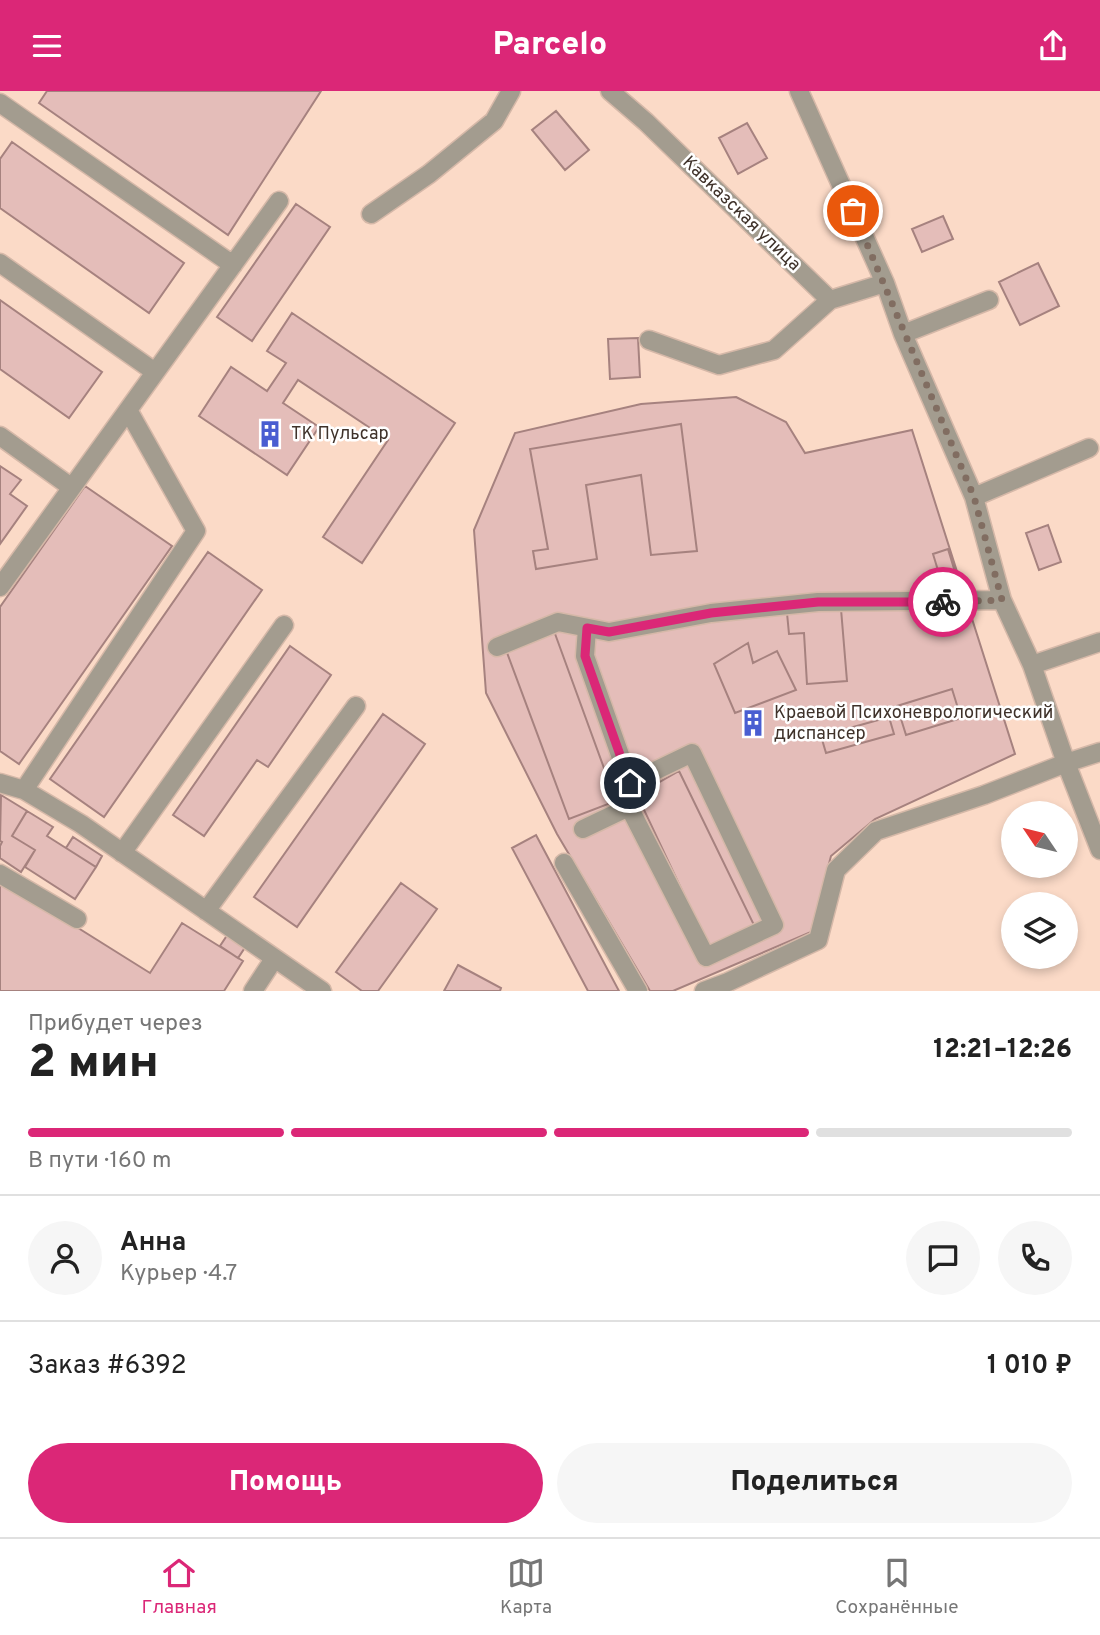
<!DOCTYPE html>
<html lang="ru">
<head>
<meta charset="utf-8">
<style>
	body { margin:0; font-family:Overpass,sans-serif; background:#f6f6f6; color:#222; height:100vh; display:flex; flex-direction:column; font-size:26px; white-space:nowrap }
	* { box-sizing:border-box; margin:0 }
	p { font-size:23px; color:#767676 }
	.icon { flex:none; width:38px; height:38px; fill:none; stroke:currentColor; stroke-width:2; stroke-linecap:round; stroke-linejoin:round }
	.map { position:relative; height:900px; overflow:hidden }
	.sheet { display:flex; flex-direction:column; background:#fff; flex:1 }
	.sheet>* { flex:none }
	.needle { width:46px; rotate:305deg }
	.fabs { position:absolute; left:1001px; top:710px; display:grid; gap:14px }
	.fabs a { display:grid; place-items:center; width:77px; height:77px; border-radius:50%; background:#fff; box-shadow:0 4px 10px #0003; font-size:35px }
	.pin { position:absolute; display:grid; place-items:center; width:60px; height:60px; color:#fff; margin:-30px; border:4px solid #fff; border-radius:50%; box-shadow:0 2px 7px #0007 }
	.courier { position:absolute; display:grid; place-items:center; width:70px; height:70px; margin:-35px; border:5px solid #db2777; border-radius:50%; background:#fff; color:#222; box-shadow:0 2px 9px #0007 }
	.overview em { font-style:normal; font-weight:800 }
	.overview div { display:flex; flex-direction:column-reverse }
	.overview { display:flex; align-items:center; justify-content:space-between; height:119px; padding:0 28px }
	h1 { font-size:46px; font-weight:800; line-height:52px }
	.bar { display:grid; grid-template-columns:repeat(4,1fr); gap:10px 7px; align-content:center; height:84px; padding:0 28px }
	.bar i { height:9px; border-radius:5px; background:#e0e0e0 }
	.bar .active { background:#db2777 }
	.bar p { grid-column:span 4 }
	.line { display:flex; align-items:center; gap:18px; padding:0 28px; border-top:2px solid #e0e0e0 }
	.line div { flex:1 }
	.round { display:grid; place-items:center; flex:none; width:74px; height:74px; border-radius:37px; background:#f6f6f6 }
	.action { display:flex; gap:14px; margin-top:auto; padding:14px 28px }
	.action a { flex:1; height:80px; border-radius:42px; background:#db2777; color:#fff; font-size:28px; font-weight:800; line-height:80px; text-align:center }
	.action a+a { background:#f6f6f6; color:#222 }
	header { display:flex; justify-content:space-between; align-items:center; height:91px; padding:0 28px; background:#db2777; color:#fff; font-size:32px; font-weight:800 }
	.dock { display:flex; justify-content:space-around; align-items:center; height:98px; border-top:2px solid #e0e0e0; background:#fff; font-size:19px; color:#767676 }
	.dock a { display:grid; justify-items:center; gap:4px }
	.dock .active { color:#db2777 }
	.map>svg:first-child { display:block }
	.building { fill:#e4bdb9; stroke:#a6827f; stroke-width:2 }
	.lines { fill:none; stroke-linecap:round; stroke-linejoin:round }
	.minor-casing { stroke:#d5b8a8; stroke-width:21 }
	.minor { stroke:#a39c8f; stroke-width:18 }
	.done { stroke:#816d61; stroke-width:7; stroke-dasharray:0 12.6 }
	.route { stroke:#db2777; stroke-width:9 }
	.labels { text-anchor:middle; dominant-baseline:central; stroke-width:5; stroke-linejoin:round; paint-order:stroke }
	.street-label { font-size:18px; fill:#3f322a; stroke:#fff }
	.poi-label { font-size:18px; fill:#3f322a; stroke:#fff; text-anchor:start }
</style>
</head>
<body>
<header><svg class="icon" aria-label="menu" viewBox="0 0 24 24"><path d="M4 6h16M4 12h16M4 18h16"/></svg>Parcelo<svg class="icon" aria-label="share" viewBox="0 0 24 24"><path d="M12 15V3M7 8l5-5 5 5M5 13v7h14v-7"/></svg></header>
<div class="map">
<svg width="1100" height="900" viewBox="0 0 1100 900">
	<rect width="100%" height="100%" fill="#fbdac7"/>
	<path class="building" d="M47 0H321L228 144 39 12Z
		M556 20 589 59 565 79 532 39Z
		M747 32 767 67 738 83 719 47Z
		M12 51 184 172 149 222 0 117V68Z
		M296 113 330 136 252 250 217 226Z
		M943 125 953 148 922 161 912 138Z
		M1038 172 1059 215 1020 234 999 191Z
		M0 209 102 281 69 327 0 278Z
		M292 222 455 332 362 472 323 446 388 349 298 289 283 312 319 336 287 384 199 325 231 276 267 300 286 272 267 260Z
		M638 247 640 286 610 288 608 248Z
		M736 306 786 331 805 362 912 339 1015 663 875 728 831 765 811 841 673 900H650L557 743 486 602 474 439 515 342 641 313Z
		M681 333 697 460 651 464 641 384 586 394 597 468 536 478 533 460 548 458 530 358Z
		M0 375 21 389 10 403 27 415 0 453Z
		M85 395 172 455 19 673 0 660V516Z
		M1048 434 1061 471 1039 479 1026 442Z
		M948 458 955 481 940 486 933 463Z
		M208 461 262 499 104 726 50 688Z
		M841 518 847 590 807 593 804 542 789 543 787 522Z
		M554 540 616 710 569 728 506 559Z
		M748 552 753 572 777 560 796 599 735 622 714 573Z
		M290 555 331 584 268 676 257 669 204 745 173 724Z
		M952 598 961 627 906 644 897 615Z
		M383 623 425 653 297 836 254 806Z
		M889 626 894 643 826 662 821 645Z
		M679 680 754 834 710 859 637 704Z
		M1 704 27 720 12 745 35 759 21 781 0 767V755L2 751 0 750Z
		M27 720 53 736 47 745 96 776 75 808 25 776 35 759 12 745Z
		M536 744 619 900H588L512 757Z
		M73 746 102 765 96 776 66 757Z
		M0 788 150 882 182 832 243 870 224 900H0Z
		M401 792 437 818 378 900H362L336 881Z
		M228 843 246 855 238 867 220 855Z
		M458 874 501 897 500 900H444Z"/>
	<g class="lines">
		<defs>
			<path id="minor" d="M610 0 646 31 830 209 885 192
				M799 0 885 192 903 243 974 406 1002 509 1032 574 1066 672 1100 759
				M0 12 233 174
				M371 123 429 83 494 30 511 0
				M0 172 155 281
				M903 243 989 209
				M649 249 719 274 774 259 830 209
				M0 345 71 396
				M974 406 1089 357
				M0 496 279 110
				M497 556 558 531 609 541 711 522 818 511 1002 509
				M1032 574 1100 551
				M0 692 24 699 81 733 322 900
				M24 699 196 440 128 319
				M583 738 629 716 706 866 774 834 692 662 630 692 585 565 587 537
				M122 762 284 534
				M564 772 638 900
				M0 783 77 828
				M206 820 356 615
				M253 900 274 868
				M704 900 728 891 818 849 836 779 876 740 984 704 1066 672 1100 661"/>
		</defs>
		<use href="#minor" class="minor-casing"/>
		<use href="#minor" class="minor"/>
	</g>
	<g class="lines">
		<path class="done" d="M853 120 974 406 1002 509 943 511"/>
		<path class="route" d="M630 692 585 565 587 537 609 541 711 522 818 511H943"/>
	</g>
	<defs>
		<symbol id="building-bare" viewBox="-9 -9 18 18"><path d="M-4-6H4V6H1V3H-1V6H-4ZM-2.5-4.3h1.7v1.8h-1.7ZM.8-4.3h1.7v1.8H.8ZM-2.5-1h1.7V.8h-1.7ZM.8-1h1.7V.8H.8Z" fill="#495dd1" stroke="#fff" stroke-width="2.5" paint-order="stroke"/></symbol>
	</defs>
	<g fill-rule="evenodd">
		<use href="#building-bare" x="251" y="324" width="38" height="38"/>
		<use href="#building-bare" x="734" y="613" width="38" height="38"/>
	</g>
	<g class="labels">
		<g class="street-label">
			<text transform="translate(741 123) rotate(44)">Кавказская улица</text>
		</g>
		<g class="poi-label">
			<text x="291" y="343">ТК Пульсар</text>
			<text x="774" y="622">Краевой Психоневрологический<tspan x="774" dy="21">диспансер</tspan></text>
		</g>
	</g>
</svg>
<div class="fabs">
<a><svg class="needle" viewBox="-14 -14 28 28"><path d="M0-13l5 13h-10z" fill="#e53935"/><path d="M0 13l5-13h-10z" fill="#767676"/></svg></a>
<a><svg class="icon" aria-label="layers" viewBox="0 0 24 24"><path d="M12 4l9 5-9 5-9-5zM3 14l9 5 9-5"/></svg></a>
</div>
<div class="pin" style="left:853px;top:120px;background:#ea580c"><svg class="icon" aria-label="bag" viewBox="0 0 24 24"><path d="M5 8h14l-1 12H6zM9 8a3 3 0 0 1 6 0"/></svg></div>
<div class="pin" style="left:630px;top:692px;background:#1f2937"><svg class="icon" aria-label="home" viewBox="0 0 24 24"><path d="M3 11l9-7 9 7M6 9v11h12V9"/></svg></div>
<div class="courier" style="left:943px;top:511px"><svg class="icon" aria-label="bike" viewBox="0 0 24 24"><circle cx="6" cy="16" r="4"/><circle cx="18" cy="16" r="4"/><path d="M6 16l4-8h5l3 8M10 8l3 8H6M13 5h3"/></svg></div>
</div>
<section class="sheet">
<div class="overview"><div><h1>2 мин</h1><p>Прибудет через</p></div><em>12:21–12:26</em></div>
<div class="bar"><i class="active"></i><i class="active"></i><i class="active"></i><i></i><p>В пути · 160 m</p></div>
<div class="line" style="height:126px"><a class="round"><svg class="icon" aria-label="person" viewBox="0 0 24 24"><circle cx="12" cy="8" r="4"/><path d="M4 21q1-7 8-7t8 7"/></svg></a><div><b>Анна</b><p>Курьер · 4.7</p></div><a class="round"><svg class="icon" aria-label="chat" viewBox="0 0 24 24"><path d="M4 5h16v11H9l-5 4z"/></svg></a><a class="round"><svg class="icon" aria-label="phone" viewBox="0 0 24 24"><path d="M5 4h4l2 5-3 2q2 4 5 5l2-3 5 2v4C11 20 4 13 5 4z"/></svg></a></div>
<div class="line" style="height:91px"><div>Заказ #6392</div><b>1 010 ₽</b></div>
<div class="action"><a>Помощь</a><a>Поделиться</a></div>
</section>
<nav class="dock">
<a class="active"><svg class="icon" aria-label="home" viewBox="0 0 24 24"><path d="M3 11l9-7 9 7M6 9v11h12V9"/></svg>Главная</a>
<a><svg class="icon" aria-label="map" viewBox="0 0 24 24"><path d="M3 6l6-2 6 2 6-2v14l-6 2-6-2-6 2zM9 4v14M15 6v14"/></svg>Карта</a>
<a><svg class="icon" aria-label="saved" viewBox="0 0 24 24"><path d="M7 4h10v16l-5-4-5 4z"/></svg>Сохранённые</a>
</nav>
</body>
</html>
